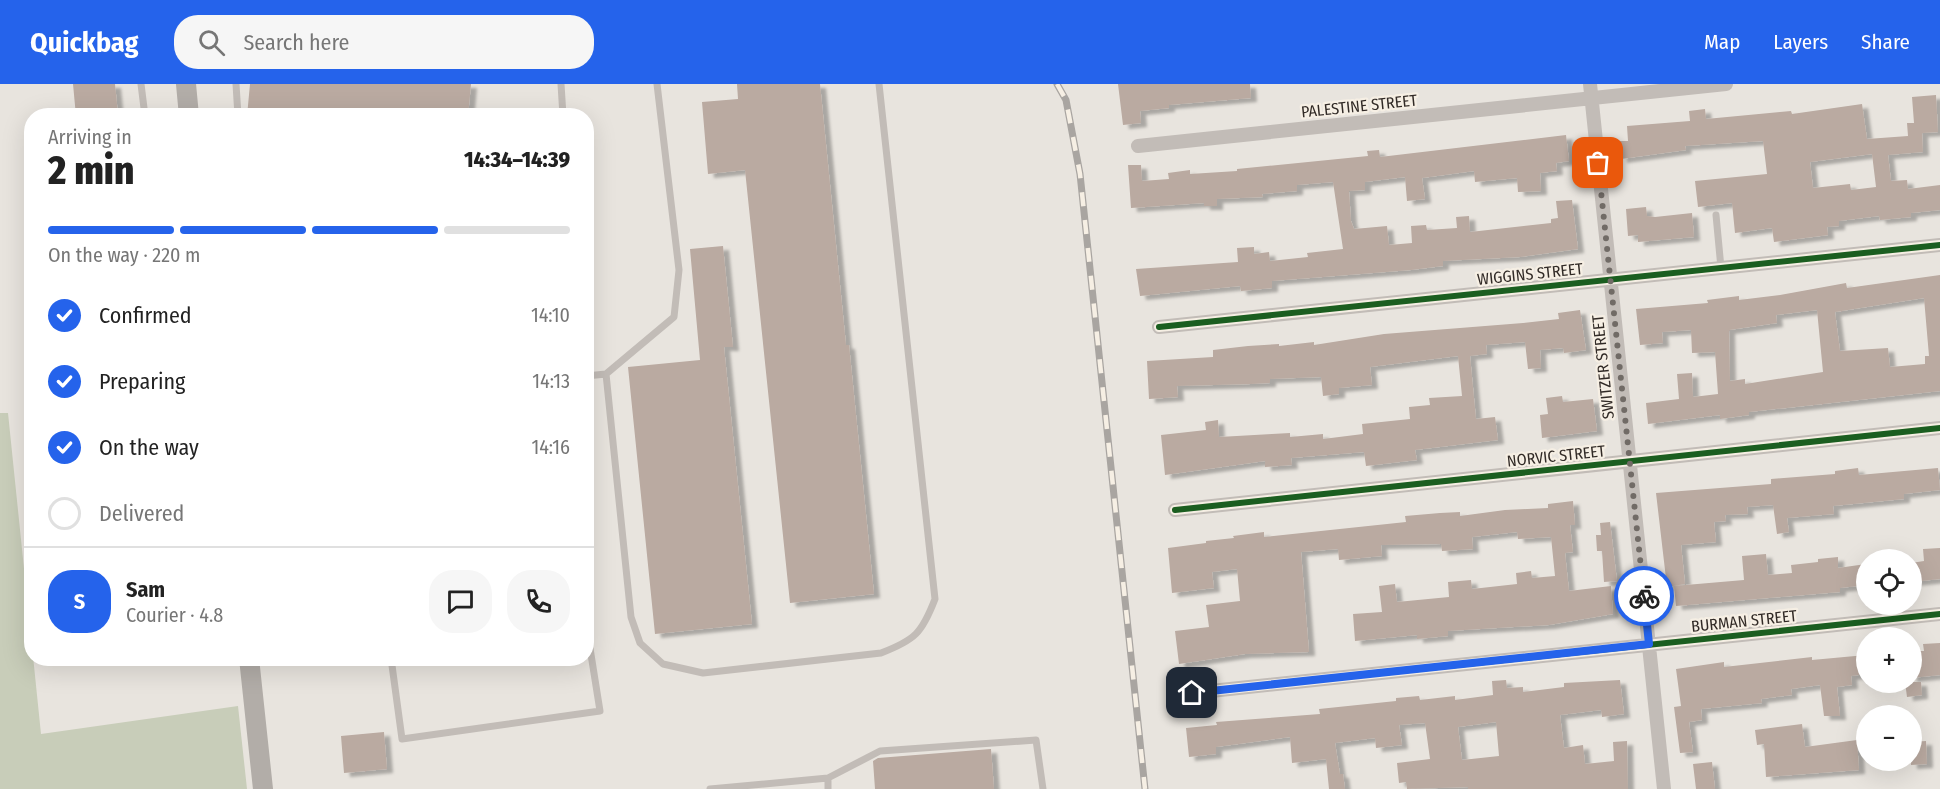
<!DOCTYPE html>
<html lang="en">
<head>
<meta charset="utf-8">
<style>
	body { margin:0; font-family:"Fira Sans Condensed",sans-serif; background:#f6f6f6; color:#222; height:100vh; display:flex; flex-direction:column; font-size:22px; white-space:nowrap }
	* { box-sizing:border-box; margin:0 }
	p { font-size:20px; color:#767676 }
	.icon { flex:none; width:33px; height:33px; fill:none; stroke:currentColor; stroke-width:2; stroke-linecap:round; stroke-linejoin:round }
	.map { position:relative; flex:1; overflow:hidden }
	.sheet { position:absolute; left:24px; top:24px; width:570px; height:558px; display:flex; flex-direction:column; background:#fff; border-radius:24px; box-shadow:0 6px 24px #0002 }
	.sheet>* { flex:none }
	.buttons { position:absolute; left:1856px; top:465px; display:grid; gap:12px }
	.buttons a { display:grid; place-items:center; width:66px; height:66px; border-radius:50%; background:#fff; box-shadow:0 6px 24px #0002; font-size:30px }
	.pin { position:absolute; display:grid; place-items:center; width:51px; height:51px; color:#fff; margin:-26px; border-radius:12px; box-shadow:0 3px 9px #0006 }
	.courier { position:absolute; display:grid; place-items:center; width:60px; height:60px; margin:-30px; border:4px solid #2563eb; border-radius:50%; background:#fff; color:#222; box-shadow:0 2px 8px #0007 }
	.overview em { font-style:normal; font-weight:800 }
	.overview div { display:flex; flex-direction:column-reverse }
	.overview { display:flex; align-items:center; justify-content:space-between; height:102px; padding:0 24px }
	h1 { font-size:39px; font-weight:800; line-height:45px }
	.bar { display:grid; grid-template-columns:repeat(4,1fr); gap:9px 6px; align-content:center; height:72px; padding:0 24px }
	.bar i { height:8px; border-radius:4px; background:#e0e0e0 }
	.bar .selected { background:#2563eb }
	.bar p { grid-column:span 4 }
	.line { display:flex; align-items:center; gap:15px; padding:0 24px; border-top:2px solid #e0e0e0 }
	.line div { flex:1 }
	.round { display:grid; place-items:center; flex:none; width:63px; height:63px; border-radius:24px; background:#f6f6f6 }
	ol { padding:0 24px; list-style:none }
	li { display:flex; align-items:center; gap:18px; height:66px }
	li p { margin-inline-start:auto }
	li .icon { padding:6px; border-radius:50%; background:#2563eb; color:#fff; stroke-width:4 }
	li:last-child { color:#767676 }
	li i { width:33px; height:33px; border:3px solid #e0e0e0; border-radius:50% }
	header { display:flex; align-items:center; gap:36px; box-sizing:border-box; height:84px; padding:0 30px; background:#2563eb; color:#fff }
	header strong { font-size:28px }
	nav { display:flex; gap:33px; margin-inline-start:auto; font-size:21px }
	.search { width:420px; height:54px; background:#f6f6f6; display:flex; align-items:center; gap:15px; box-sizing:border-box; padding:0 21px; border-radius:24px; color:#767676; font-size:22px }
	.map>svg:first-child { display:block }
	.green { fill:#c8cdb9 }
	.building { fill:#baaaa1; fill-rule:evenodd; filter:url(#shadow) }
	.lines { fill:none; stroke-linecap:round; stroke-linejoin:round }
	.lane { stroke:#c2bcb7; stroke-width:7 }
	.street { stroke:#c2bcb7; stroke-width:14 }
	.secondary { stroke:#b2ada8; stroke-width:20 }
	.rail-casing { stroke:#a9a5a1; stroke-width:7 }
	.rail { stroke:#f6efe4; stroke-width:4.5; stroke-dasharray:14; stroke-linecap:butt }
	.cycleway-casing { stroke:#f6efe4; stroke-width:10 }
	.cycleway { stroke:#1b5e20; stroke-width:6 }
	.done { stroke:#716b66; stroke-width:6; stroke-dasharray:0 10.8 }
	.route { stroke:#2563eb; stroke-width:8 }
	.labels { text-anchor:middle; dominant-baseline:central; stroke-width:4.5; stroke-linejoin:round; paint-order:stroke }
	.street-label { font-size:16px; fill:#312a26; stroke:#f6efe4 }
</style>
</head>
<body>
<header>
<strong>Quickbag</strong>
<div class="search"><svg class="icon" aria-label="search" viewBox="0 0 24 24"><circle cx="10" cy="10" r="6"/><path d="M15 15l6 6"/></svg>Search here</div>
<nav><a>Map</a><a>Layers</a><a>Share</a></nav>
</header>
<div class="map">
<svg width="1940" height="705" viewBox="0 0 1940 705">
	<defs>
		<filter id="shadow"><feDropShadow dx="6" dy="4" stdDeviation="1.5" flood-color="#0004"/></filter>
	</defs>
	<rect width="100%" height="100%" fill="#e8e4de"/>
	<path class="green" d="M0 329H8L41 650 238 622 247 705H0Z"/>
	<path class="building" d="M73 0H115L118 31 76 32Z
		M250 0H471L468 32H247Z
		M737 0H820L846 261H849L874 510 790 519 745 86 708 90 702 18 738 15Z
		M1118 0H1250L1251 14 1169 21V24L1140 27 1141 39 1123 41Z
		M1936 11 1938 48 1922 49 1923 68 1888 71 1891 97 1907 96 1908 105 1940 101V126L1911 129V133L1880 136 1879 132 1839 137V142L1827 143 1828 151 1774 158 1772 144 1735 149 1732 119 1698 123 1695 97 1767 90 1763 57 1685 62 1686 66 1621 75 1620 57H1628L1627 42 1690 37 1689 27 1705 25 1706 35 1791 27 1792 30 1862 20 1867 55 1908 52 1907 39H1914L1912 13ZM1872 70 1876 103 1851 106 1850 100 1813 104 1810 78Z
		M1566 51 1569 77 1556 79 1557 87 1540 89 1541 107 1518 108 1517 94 1475 98 1474 87 1422 94 1425 115 1407 117 1405 93 1365 98V106L1349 107 1351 137 1354 145 1387 142 1389 161 1412 159 1411 142 1426 141 1427 146 1457 144 1456 133 1469 132 1470 148 1551 139V135L1558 134 1556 117 1572 116 1578 165 1520 173 1443 177V182L1411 186 1272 197V204L1241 207 1240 202 1140 212 1136 185 1238 178 1237 164 1254 163V170L1269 168 1270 177 1308 173 1307 169 1343 165 1333 98 1297 101V107L1262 110 1263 113 1217 115V122H1204V119L1131 124 1128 81H1141L1142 97 1169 95 1168 89 1190 86V90L1237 87V85L1368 72 1367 67 1379 66 1380 73Z
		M1646 123 1647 132 1655 133 1692 129 1694 153 1638 158V151L1628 152 1626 125Z
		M723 162 733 263H724L752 540 655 550 628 283 700 276 690 165Z
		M1940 191V307L1749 328V331L1720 335V331L1648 340 1646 319 1679 315 1677 290 1692 289 1693 313 1718 310 1715 268 1692 269 1691 246 1662 248 1663 259 1640 261 1636 225 1708 219 1707 216 1739 212V216L1780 211 1846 199 1847 204ZM1924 214 1929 272H1925V280L1890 283 1888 264 1840 267 1835 228ZM1817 226 1823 288 1745 300V295L1730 297 1729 246 1777 239 1776 231Z
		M1580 226 1586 266 1564 269 1563 264 1540 266 1541 284 1528 285 1525 258 1486 261 1487 270 1470 272 1476 335 1495 333 1498 356 1415 366 1417 376 1366 382 1364 368 1291 374 1292 381 1265 383V377L1165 391 1161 351 1206 346 1205 338 1218 336 1219 353 1290 349V353L1323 350V355L1363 350 1362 340 1410 335 1409 323 1430 321 1429 314 1462 312 1458 272 1370 283 1372 301 1339 304V310L1323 312 1321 293 1270 295V299L1251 300 1177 302 1178 313 1149 315 1147 277 1213 273V266L1248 262 1279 260V262L1314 258V261L1384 250 1523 239 1559 235 1558 229Z
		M1562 312 1563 318 1593 315 1597 347 1542 354 1540 331 1548 330 1546 314Z
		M1858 384 1859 391 1938 384 1940 406 1904 410V415L1833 422 1834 430 1787 434 1789 448 1777 450 1773 421 1747 423 1748 430 1725 431 1726 437 1714 438 1716 458 1681 461 1685 500 1667 503 1656 409 1771 400V395L1835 390V387Z
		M1573 417 1575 441H1570L1573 468 1565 469 1569 507 1611 502 1613 530 1549 541 1448 547V552L1417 555V551L1355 557 1353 530 1382 528 1379 502 1395 500 1397 518 1449 513 1448 498 1471 496 1472 505 1517 500 1516 489 1531 487 1532 494 1555 492 1551 453 1518 455 1517 448 1472 453 1473 465 1442 467 1441 460 1381 461 1382 472 1339 476 1338 465 1301 468 1309 568 1245 570 1179 580 1175 547 1209 543 1206 521 1240 517 1237 485 1212 488 1214 504 1172 509 1168 464 1206 459V457L1234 454 1233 452 1264 448V453L1406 438 1405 432 1440 429 1460 428V432L1505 426 1548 424V420Z
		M1610 438 1617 497 1604 498 1602 467H1597L1596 451H1601L1600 439Z
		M1940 464V495L1911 498V479L1924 477 1923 465Z
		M1766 470 1768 491 1792 489 1791 481 1818 478V475L1838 473V484L1866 480V501L1840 504V508L1676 522 1674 502 1744 496 1742 472Z
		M1940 559V591L1911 594V567H1924L1923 560Z
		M1866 571V590L1851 592 1852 601 1837 603 1840 632H1824L1820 601 1791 605 1792 611 1761 615 1762 619 1701 625 1702 636 1689 638 1693 668 1680 669 1674 623 1681 622 1676 585 1724 578V583L1812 573V576Z
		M1506 596 1507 604 1523 603V608L1564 603V599L1620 596 1624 630 1602 633 1601 626 1560 631 1564 664 1583 661 1585 680 1614 677 1613 658 1627 657 1628 705H1468V703L1407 705 1406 698 1399 699 1397 679 1430 675 1425 639 1399 641 1402 661 1376 664 1375 654 1335 659 1340 690H1343L1345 705H1329L1326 675 1292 679 1290 653 1216 663V670L1189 673 1186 644 1217 641 1216 638 1320 630 1319 625 1396 617V614L1419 612 1420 616 1455 612V616L1493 611 1492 597ZM1496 638 1499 672 1462 676 1458 643Z
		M1905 598H1921L1922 611 1907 613Z
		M1802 640 1805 663 1857 656 1859 686 1766 693 1764 660 1757 661 1755 646Z
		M384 648 387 685 344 689 341 652Z
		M1926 657 1927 680 1911 681V658Z
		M991 665 994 705H875L873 677 878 674Z
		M1712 678 1715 705H1696L1693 680Z"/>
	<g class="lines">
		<path class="lane" d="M141 0 145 32
			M236 0 238 32
			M561 0 563 32
			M1716 131 1721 184
			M606 290 631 533 640 559 663 580 703 589 881 569C915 556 922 549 935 515L879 0
			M586 292 606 290 674 233 679 186 657 0
			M152 574V577
			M391 574 402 655 600 627 586 539
			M828 694V705
			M710 705 828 694 880 667 1036 656 1043 705"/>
		<path class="street" d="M1590 0 1664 705
			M1138 62 1726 0
			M1159 243 1940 161
			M1175 426 1940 344
			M1192 609 1940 530"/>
		<path class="secondary" d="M186 0 189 32
			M249 574 263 705"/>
		<defs>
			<path id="rail" d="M1057 0 1066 16 1080 90 1145 705"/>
		</defs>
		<use href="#rail" class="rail-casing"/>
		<use href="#rail" class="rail"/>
		<defs>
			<path id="cycleway" d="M1159 243 1940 161
				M1175 426 1940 344
				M1192 609 1940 530"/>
		</defs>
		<use href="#cycleway" class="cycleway-casing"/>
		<use href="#cycleway" class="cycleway"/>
	</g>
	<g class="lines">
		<path class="done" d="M1598 79 1644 512"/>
		<path class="route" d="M1192 609 1649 560 1644 512"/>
	</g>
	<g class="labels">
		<g class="street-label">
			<text transform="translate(1359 22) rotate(-6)">PALESTINE STREET</text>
			<text transform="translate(1530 190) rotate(-6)">WIGGINS STREET</text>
			<text transform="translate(1603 283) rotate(-96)">SWITZER STREET</text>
			<text transform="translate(1556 372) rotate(-6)">NORVIC STREET</text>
			<text transform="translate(1744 537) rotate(-6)">BURMAN STREET</text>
		</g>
	</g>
</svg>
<div class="buttons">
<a><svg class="icon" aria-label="locate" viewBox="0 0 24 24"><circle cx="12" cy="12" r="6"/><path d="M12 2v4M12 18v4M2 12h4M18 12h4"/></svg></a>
<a>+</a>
<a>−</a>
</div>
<div class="pin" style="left:1598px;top:79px;background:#ea580c"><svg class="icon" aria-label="bag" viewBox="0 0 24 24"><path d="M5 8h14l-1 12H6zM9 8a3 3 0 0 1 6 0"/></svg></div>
<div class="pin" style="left:1192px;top:609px;background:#1f2937"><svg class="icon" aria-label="home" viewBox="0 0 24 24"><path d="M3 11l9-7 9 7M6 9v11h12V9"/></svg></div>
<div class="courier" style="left:1644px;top:512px"><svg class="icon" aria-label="bike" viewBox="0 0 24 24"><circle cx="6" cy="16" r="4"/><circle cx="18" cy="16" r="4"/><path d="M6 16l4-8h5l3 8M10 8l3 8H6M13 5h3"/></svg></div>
<section class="sheet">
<div class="overview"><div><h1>2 min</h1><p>Arriving in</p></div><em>14:34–14:39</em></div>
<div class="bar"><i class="selected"></i><i class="selected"></i><i class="selected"></i><i></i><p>On the way · 220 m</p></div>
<ol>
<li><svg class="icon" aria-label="check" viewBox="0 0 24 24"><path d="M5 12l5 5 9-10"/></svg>Confirmed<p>14:10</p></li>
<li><svg class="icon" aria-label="check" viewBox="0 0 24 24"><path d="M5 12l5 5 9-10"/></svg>Preparing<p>14:13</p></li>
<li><svg class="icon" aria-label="check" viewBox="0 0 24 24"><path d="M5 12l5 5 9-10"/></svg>On the way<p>14:16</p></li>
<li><i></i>Delivered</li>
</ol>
<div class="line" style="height:108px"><b class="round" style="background:#2563eb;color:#fff">S</b><div><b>Sam</b><p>Courier · 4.8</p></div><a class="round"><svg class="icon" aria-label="chat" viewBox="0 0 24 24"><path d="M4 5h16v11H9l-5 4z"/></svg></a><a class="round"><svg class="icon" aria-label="phone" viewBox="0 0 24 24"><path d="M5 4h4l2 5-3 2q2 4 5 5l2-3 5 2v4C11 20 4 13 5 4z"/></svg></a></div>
</section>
</div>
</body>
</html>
